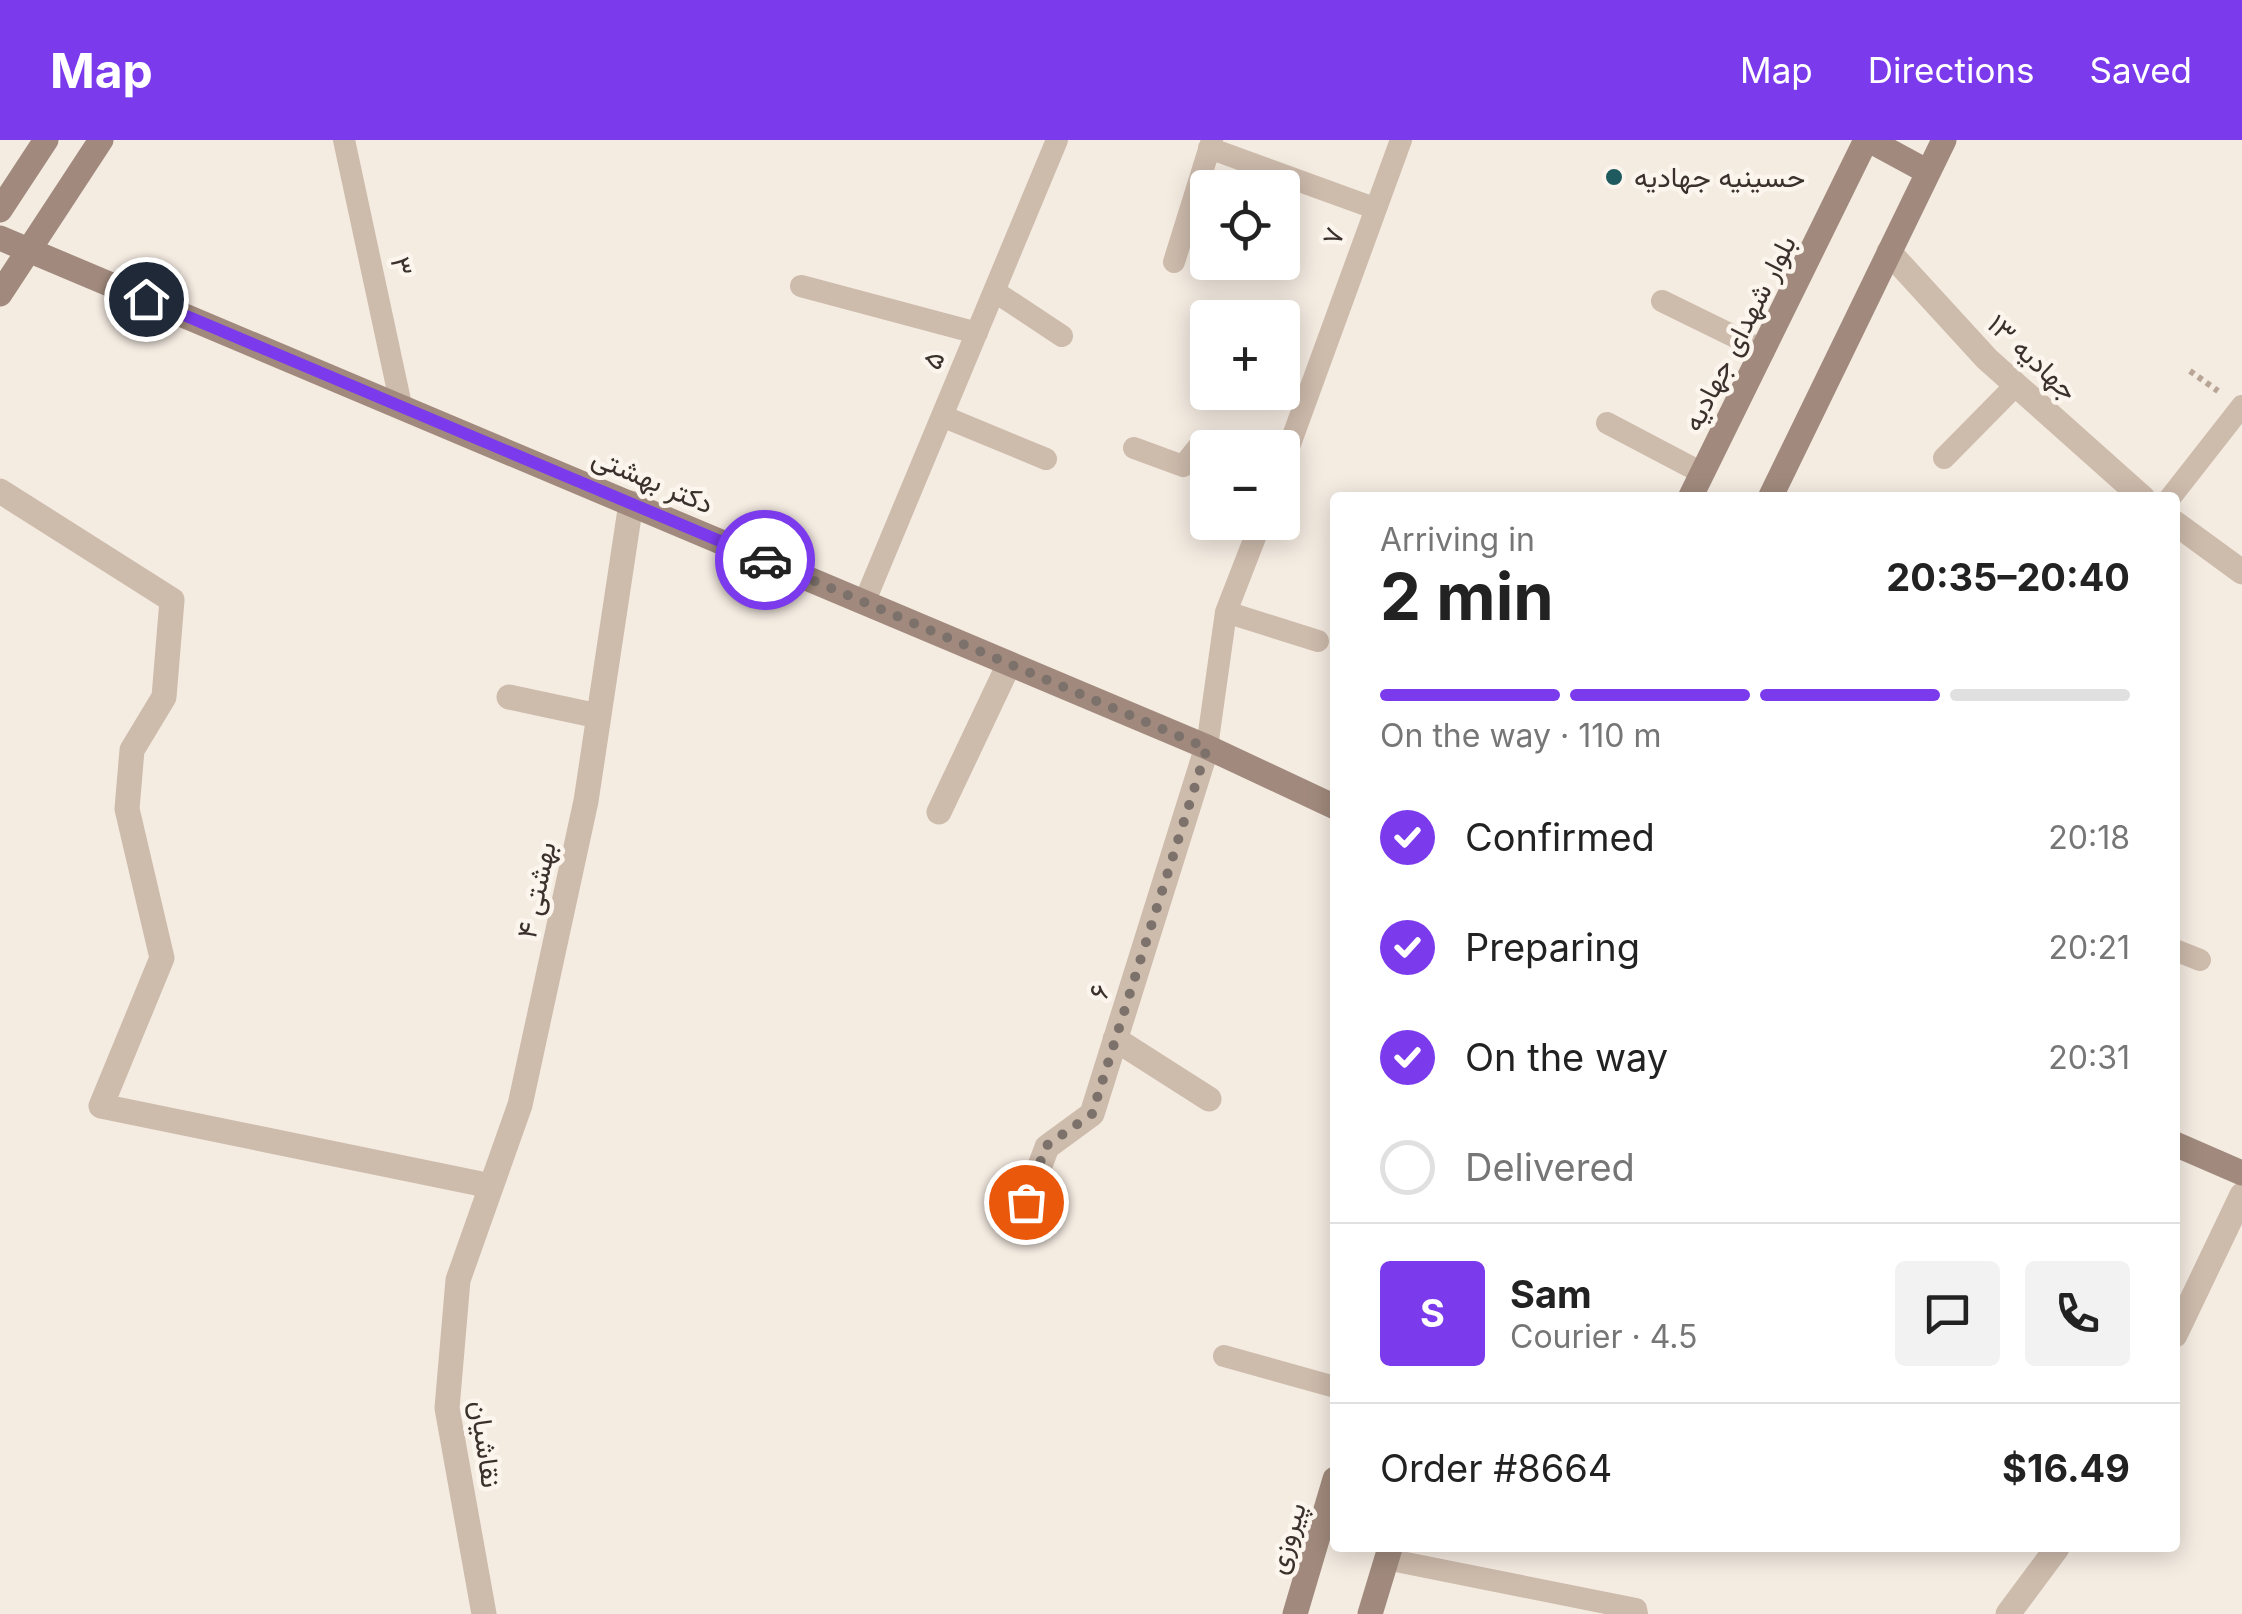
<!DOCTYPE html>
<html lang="en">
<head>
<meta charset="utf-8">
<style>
	body { margin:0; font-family:Inter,Vazirmatn,sans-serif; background:#f2f2f2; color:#222; height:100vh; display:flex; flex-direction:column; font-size:38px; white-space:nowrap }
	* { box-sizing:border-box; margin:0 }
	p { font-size:32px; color:#767676 }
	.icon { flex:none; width:55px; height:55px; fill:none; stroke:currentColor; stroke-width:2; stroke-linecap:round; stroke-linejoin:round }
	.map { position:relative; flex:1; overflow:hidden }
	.sheet { position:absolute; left:1330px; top:352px; width:850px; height:1060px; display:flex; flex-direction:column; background:#fff; border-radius:10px; box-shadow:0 5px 25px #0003 }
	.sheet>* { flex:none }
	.controls { position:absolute; left:1190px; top:30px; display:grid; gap:20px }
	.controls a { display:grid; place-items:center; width:110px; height:110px; border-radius:10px; background:#fff; box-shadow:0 5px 25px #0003; font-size:50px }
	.pin { position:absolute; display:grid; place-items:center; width:85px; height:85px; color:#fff; margin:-42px; border:5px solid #fff; border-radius:50%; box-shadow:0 2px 10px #0007 }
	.courier { position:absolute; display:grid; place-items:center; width:100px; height:100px; margin:-50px; border:8px solid #7c3aed; border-radius:50%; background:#fff; color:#222; box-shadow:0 2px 12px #0007 }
	.summary em { font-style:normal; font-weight:700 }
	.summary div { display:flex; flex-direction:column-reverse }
	.summary { display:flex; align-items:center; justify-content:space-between; height:170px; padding:0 50px }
	h1 { font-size:65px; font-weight:700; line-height:75px }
	.bar { display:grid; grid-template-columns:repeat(4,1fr); gap:15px 10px; align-content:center; height:120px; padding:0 50px }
	.bar i { height:12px; border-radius:8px; background:#e0e0e0 }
	.bar .active { background:#7c3aed }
	.bar p { grid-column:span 4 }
	.line { display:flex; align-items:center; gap:25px; padding:0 50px; border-top:2px solid #e0e0e0 }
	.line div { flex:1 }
	.round { display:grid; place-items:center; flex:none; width:105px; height:105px; border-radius:10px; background:#f2f2f2 }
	ol { padding:0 50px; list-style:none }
	li { display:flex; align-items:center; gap:30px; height:110px }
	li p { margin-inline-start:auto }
	li .icon { padding:10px; border-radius:50%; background:#7c3aed; color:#fff; stroke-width:4 }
	li:last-child { color:#767676 }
	li i { width:55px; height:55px; border:5px solid #e0e0e0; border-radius:50% }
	header { display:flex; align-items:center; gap:60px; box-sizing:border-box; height:140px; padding:0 50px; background:#7c3aed; color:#fff }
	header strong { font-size:48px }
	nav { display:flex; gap:55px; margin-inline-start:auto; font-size:35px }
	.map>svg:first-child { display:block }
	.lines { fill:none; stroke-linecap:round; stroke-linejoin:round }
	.path { stroke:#b9a596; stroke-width:6; stroke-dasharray:5 5; stroke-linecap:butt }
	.lane { stroke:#cdbbac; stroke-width:22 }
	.street { stroke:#cdbbac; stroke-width:25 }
	.secondary { stroke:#a18a7d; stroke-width:25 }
	.done { stroke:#7c716b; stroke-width:10; stroke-dasharray:0 18 }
	.route { stroke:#7c3aed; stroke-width:12 }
	.poi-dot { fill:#1f5a5e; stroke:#fbf5ee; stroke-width:4 }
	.labels { text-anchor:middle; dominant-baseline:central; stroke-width:9; stroke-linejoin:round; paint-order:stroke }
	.poi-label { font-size:28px; fill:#3b302b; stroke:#fbf5ee; text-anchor:start }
	.street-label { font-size:28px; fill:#3b302b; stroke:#fbf5ee }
</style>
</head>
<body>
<header>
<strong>Map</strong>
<nav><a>Map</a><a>Directions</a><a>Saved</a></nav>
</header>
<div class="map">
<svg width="2242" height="1474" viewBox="0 0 2242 1474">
	<rect width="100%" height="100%" fill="#f4ebe1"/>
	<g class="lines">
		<path class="path" d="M2190 231 2218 251"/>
		<path class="lane" d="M344 0 401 265
			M1209 8 1374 68
			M1174 122 1212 0
			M801 146 977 193
			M994 151 1062 196
			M1662 161 1764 211
			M942 276 1046 319
			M1607 283 1702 333
			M1134 308 1183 326 1199 306 1208 310
			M1944 318 2016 245
			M1282 326 1401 0
			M2170 358 2242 266
			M864 463 1057 0
			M1226 472 1318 501
			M1207 607 1226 472 1261 382
			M2175 810 2200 820
			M1224 1216 1335 1247
			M1386 1419 1636 1469 1637 1474"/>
		<path class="street" d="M1889 112 1987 219 2143 358
			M0 351 172 460 164 557 132 610 127 669 162 818 101 966 491 1046
			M2175 383 2242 432
			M509 557 598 576
			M939 672 1009 524
			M1115 899 1209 959
			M1016 1090 1047 1007 1092 974 1207 607
			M2175 1195 2242 1055
			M484 1474 447 1268 458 1140 520 965 586 661 631 363
			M2008 1474 2057 1408"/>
		<path class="secondary" d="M1869 0 1928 32
			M0 70 46 0
			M0 98 1207 607 1335 667
			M0 154 101 0
			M1690 358 1866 0
			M1770 358 1944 0
			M2175 1004 2242 1033
			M1295 1474 1335 1339
			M1370 1474 1390 1408"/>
	</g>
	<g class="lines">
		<path class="done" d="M765 420 1207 608 1092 974 1046 1006 1026 1062"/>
		<path class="route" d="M146 159 765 420"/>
	</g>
	<circle class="poi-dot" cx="1614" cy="37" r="10"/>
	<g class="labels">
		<g class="poi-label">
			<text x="1634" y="37">حسینیه جهادیه</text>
		</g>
		<g class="street-label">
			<text transform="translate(1333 96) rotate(-70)">۷</text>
			<text transform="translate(402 126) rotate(78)">۳</text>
			<text transform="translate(1739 193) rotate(-63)">بلوار شهدای جهادیه</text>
			<text transform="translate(2033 217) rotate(43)">جهادیه ۱۳</text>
			<text transform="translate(933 220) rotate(-67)">۵</text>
			<text transform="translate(653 340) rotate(23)">دکتر بهشتی</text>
			<text transform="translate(536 750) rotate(-78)">بهشتی ۴</text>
			<text transform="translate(1099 851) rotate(-73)">۶</text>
			<text transform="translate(486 1304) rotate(82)">نقاشیان</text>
			<text transform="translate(1286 1398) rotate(-73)">پیروزی</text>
		</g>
	</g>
</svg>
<div class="controls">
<a><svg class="icon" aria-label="locate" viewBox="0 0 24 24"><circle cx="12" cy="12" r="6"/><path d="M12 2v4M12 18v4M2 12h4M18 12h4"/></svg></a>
<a>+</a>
<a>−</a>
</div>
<div class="pin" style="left:1026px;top:1062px;background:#ea580c"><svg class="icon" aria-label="bag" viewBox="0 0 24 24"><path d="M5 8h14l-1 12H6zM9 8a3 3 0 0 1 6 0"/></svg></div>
<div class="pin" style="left:146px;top:159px;background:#1f2937"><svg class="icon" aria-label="home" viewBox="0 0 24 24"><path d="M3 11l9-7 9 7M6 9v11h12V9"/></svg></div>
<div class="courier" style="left:765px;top:420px"><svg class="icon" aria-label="car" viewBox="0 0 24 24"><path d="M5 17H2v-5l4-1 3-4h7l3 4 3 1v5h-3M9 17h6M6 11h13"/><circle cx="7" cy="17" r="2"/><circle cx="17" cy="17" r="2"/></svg></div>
<section class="sheet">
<div class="summary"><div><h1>2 min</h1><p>Arriving in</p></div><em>20:35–20:40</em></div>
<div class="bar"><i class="active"></i><i class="active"></i><i class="active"></i><i></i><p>On the way · 110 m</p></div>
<ol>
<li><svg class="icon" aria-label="check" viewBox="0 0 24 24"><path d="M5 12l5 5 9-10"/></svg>Confirmed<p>20:18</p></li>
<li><svg class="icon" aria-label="check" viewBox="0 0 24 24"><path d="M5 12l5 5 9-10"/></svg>Preparing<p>20:21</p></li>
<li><svg class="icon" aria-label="check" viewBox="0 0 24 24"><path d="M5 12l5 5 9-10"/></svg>On the way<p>20:31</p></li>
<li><i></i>Delivered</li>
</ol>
<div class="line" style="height:180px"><b class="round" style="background:#7c3aed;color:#fff">S</b><div><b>Sam</b><p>Courier · 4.5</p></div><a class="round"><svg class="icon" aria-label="chat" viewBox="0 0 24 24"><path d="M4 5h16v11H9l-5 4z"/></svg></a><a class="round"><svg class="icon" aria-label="phone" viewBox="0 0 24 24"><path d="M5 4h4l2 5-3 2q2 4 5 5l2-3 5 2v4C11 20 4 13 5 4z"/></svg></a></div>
<div class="line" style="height:130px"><div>Order #8664</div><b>$16.49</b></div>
</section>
</div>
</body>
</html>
